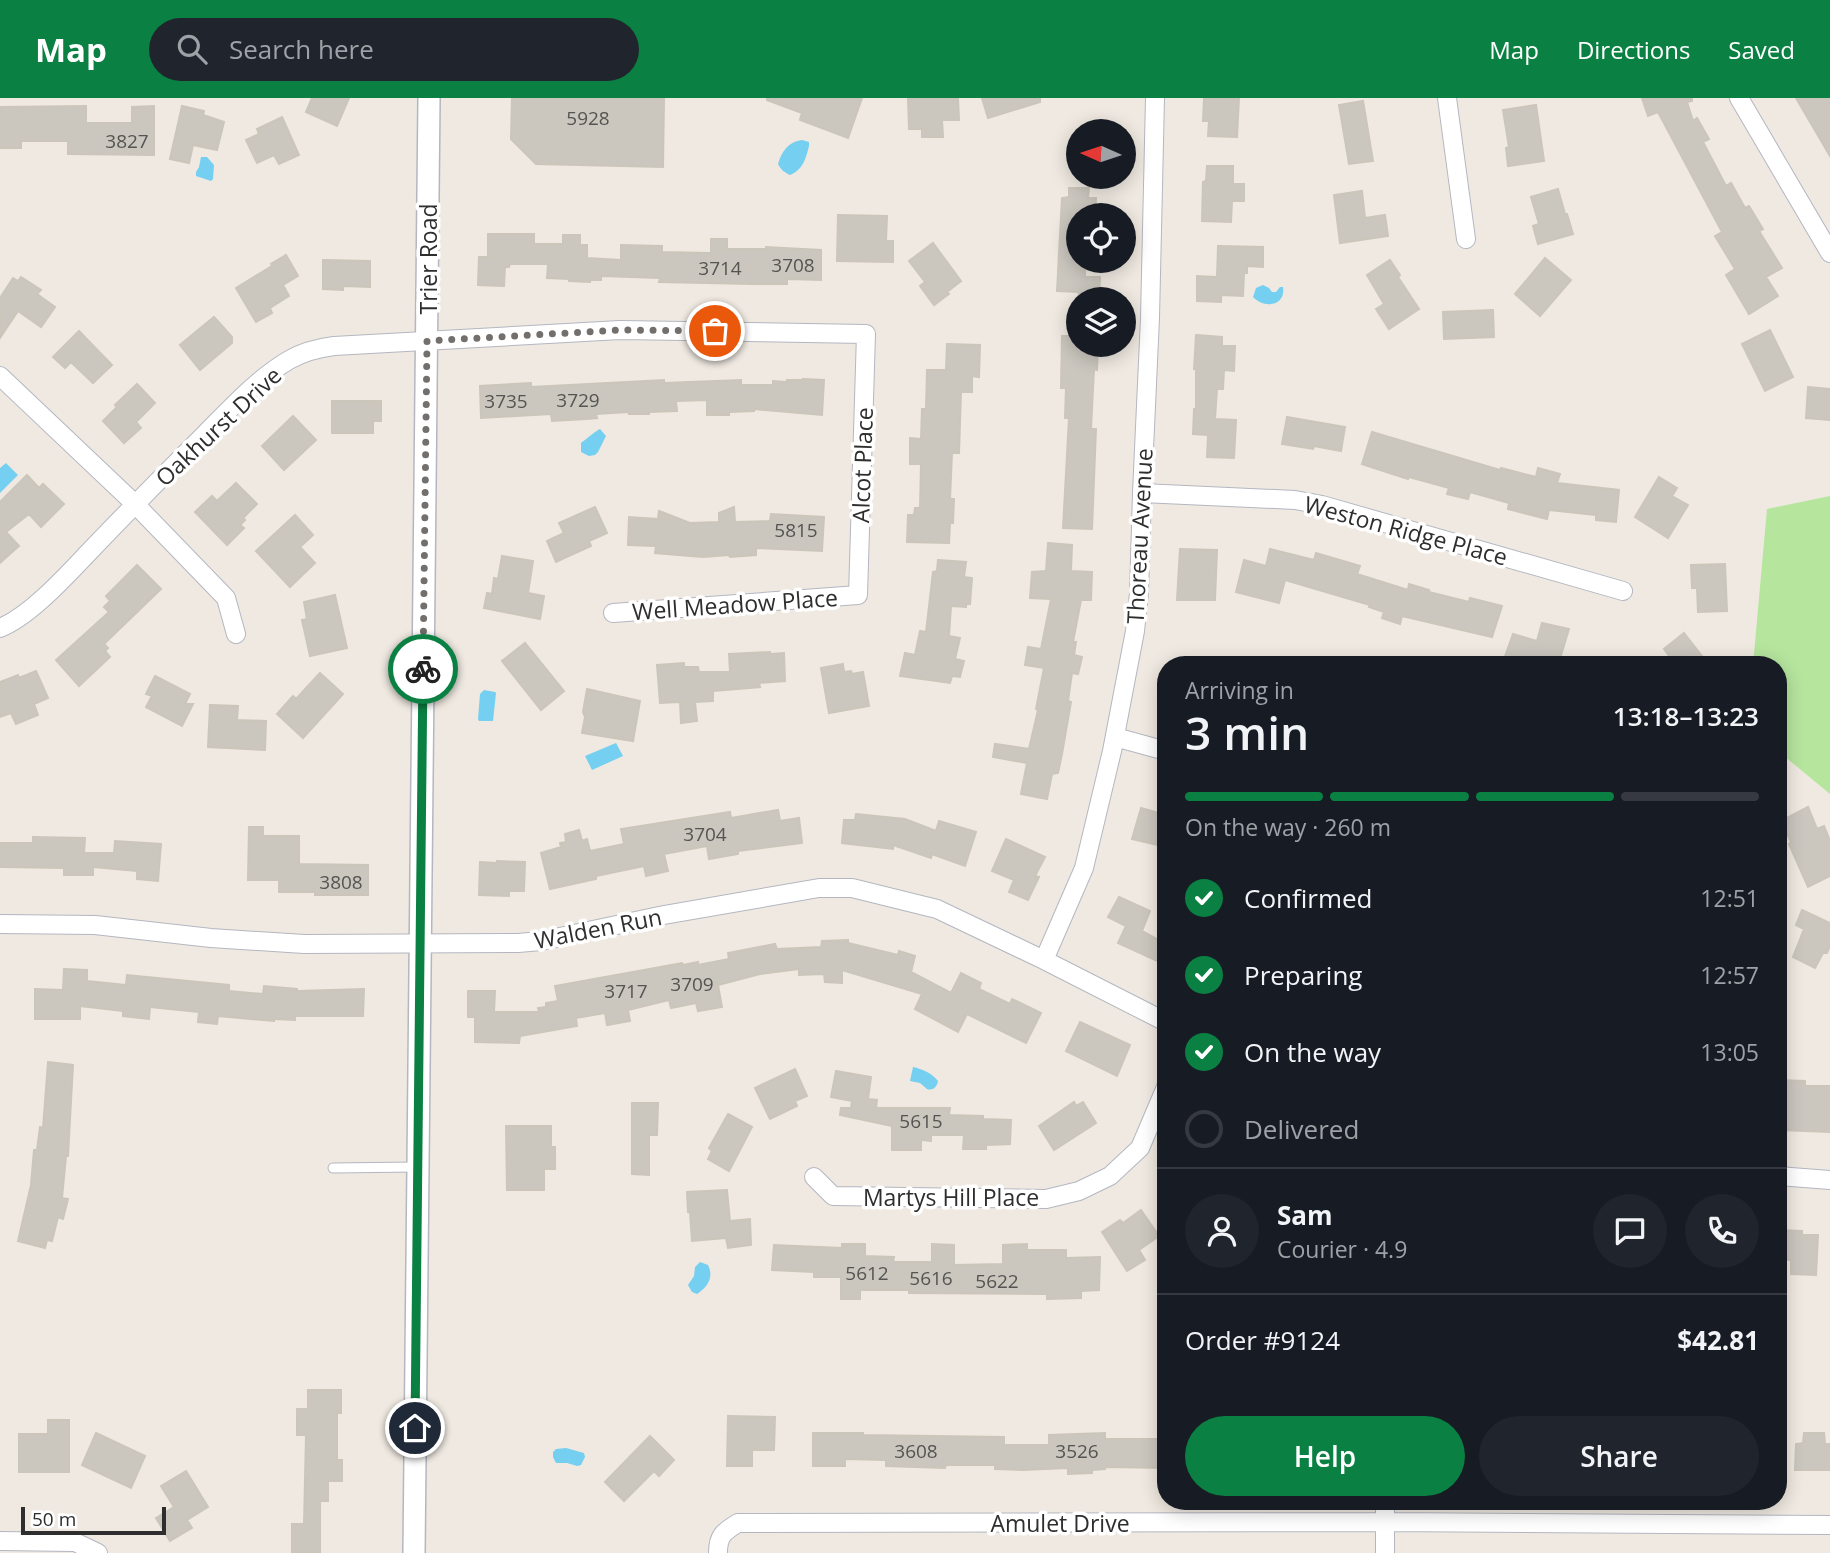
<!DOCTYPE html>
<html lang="en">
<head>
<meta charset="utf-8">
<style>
	body { margin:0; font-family:"Open Sans",sans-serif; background:#20242c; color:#f1f3f6; height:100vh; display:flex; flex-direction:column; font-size:26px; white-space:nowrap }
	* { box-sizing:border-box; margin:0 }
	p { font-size:23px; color:#9ea1a6 }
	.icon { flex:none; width:38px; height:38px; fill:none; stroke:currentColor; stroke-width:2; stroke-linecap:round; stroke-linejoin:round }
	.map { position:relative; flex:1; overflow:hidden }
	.side { position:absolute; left:1157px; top:558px; width:630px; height:854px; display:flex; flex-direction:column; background:#171b24; border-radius:28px; box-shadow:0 4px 18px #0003 }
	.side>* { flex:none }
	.needle { width:46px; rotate:273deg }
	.fabs { position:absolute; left:1066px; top:21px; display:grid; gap:14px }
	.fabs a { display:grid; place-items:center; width:70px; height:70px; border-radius:50%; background:#171b24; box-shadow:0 4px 18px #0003; font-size:35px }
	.scale { position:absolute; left:21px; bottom:18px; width:145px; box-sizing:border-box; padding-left:7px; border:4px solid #2e2e2e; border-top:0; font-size:19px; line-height:24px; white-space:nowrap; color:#2e2e2e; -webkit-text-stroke:5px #fff; paint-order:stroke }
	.pin { position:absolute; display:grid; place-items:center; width:60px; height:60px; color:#fff; margin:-30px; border:4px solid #fff; border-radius:50%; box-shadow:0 2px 7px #0007 }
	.courier { position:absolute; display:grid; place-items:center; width:70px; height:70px; margin:-35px; border:5px solid #0b8043; border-radius:50%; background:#fff; color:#222; box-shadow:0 2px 9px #0007 }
	.overview em { font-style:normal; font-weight:600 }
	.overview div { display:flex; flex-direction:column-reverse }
	.overview { display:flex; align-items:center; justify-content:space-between; height:119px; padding:0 28px }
	h1 { font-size:46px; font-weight:600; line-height:52px }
	.bar { display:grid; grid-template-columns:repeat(4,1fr); gap:10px 7px; align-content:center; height:84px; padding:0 28px }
	.bar i { height:9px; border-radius:5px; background:#363941 }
	.bar .on { background:#0b8043 }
	.bar p { grid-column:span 4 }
	.line { display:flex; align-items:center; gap:18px; padding:0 28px; border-top:2px solid #363941 }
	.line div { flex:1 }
	.round { display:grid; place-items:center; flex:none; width:74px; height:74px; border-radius:37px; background:#20242c }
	ol { padding:0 28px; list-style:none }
	li { display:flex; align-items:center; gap:21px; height:77px }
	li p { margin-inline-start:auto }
	li .icon { padding:7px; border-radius:50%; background:#0b8043; color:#fff; stroke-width:4 }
	li:last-child { color:#9ea1a6 }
	li i { width:38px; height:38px; border:4px solid #363941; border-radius:50% }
	.cta { display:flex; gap:14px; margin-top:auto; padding:14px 28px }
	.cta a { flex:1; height:80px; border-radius:42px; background:#0b8043; color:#fff; font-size:28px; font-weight:600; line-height:80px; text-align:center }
	.cta a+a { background:#20242c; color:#f1f3f6 }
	header { display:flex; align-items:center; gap:42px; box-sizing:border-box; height:98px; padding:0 35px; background:#0b8043; color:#fff }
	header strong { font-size:33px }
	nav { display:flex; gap:38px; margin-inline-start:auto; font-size:24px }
	.search { width:490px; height:63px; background:#20242c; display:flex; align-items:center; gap:18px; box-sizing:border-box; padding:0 24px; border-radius:38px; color:#9ea1a6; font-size:26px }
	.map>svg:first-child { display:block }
	.green { fill:#b6e59e }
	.water { fill:#75cff0 }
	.building { fill:#cbc7bf; stroke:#cbc5ba; stroke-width:2 }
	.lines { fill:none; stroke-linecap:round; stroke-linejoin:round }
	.service-casing { stroke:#b4b7c1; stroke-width:11 }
	.minor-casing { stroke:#b4b7c1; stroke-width:20 }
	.tertiary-casing { stroke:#b4b7c1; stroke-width:24 }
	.service { stroke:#fff; stroke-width:9 }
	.minor { stroke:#fff; stroke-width:18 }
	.tertiary { stroke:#fff; stroke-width:21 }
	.done { stroke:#726f6d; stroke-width:7; stroke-dasharray:0 12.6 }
	.route { stroke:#0b8043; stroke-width:9 }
	.labels { text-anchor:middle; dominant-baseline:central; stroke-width:7; stroke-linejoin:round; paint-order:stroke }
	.number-label { font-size:19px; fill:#555452 }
	.street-label { font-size:23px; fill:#2e2e2e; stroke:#fff }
</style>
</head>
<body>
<header>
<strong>Map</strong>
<div class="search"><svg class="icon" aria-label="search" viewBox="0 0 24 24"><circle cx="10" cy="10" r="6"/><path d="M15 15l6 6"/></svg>Search here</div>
<nav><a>Map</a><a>Directions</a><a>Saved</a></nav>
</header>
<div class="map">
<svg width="1830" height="1455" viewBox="0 0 1830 1455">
	<rect width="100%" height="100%" fill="#efe9e1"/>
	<path class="green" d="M1830 398V696L1778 653V567H1753L1767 411Z"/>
	<path class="water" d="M802 42 809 44V48C806 60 803 72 790 77 784 74 781 72 778 66 782 53 788 44 802 42Z
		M201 59H207L214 67 213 81 211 83 196 78V74L199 69Z
		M1263 187 1269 190 1272 194H1276L1280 189H1283C1286 208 1264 211 1253 199L1256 190Z
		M600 331 606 338 598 354 595 357 589 358 581 354V345C585 342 597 332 600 331Z
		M6 365 18 377 0 395V370Z
		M484 592 495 594 496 595 493 623H479L478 621 480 596Z
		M616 645 623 658 592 672 585 658Z
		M913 969C922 971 932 975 938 983 937 989 933 993 927 991L920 985 910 983Z
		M700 1164 708 1167C714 1179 708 1189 697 1196L692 1194 688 1187 694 1178 695 1169Z
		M566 1350 584 1355 585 1359 581 1367 577 1368 567 1365H556L553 1359V1354L556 1351Z"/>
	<path class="building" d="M312 0H349L337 28 306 14Z
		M512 0H664L663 69 536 66 511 41Z
		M767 0H862L848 40 800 22 802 15 767 2Z
		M908 0H958L959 22H942L943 39H922V31H909Z
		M982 0H1040V4L988 20Z
		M1204 0H1239L1237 39 1208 38 1209 23H1203Z
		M1642 0H1692V3L1687 4 1693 23 1697 20 1709 41 1703 44 1726 88 1731 85 1745 110 1749 108 1763 131 1759 133 1782 170 1766 179 1778 198 1749 216 1726 177 1735 171 1715 138 1722 134 1658 14 1648 18Z
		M1796 0H1830V58Z
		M1363 3 1373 63 1349 66 1339 7Z
		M1536 7 1544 63 1508 68 1506 50 1509 49 1503 12Z
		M86 8V25H132V9L154 8V57L68 56V43H21V50H0V9Z
		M182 8 204 13 203 17 224 24 217 52 193 47 189 65 170 61Z
		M282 19 299 57 279 66 274 57 257 65 246 42 259 36 257 31Z
		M1207 68H1233V86H1244V103H1232L1231 124 1202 123 1203 84 1206 83Z
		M1069 90H1089L1088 100H1096L1095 117H1078V163H1081V167H1085V179H1100L1099 201H1078L1079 194 1057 193 1062 100 1069 99Z
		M1558 91 1565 116H1567L1573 136 1538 146 1533 128 1539 126 1531 99Z
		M1362 93 1365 120 1385 117 1388 138 1340 145 1334 97Z
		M838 117 887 118 886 143H893V164L837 163Z
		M488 136H534V146H563V137H580V147H587V160L621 162V147L662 148V154L711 155V141H727V151H766V149L821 152V182L787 181V186H752L659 184 660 180 601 178V182H590V184L569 183V181L547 180 548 166H510L509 169H505L504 188 478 187 479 159H488Z
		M933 145 961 183 947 194 949 196 934 207 920 188 925 184 909 163Z
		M1218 148 1263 149V169L1247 168V175H1244L1243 198 1221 197V204L1197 203V178L1217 179Z
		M286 157 298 178 283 187 289 198 270 210 272 215 256 224 236 190 272 168 271 166Z
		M1545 160 1571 182 1540 218 1515 196Z
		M323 162 370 163V189L343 188V192L323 191Z
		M1390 162 1400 177 1398 179 1419 211 1389 231 1376 211 1384 206 1367 177Z
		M21 179 41 192 37 196 55 209 41 229 18 213 0 240V200L13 180 18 183Z
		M1493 212 1494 239 1444 241 1443 214Z
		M214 219 232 239V245L200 272 180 247Z
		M1770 232 1793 279 1765 293 1742 246Z
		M79 233 112 267 93 285 71 264 65 270 53 259Z
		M1196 237 1222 239V248H1235L1234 273 1224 272 1223 291H1217L1215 321 1236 322 1234 360 1207 359 1208 337 1193 336 1194 311H1196V271H1194Z
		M1062 238H1078V247H1098L1097 272 1094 271 1091 331H1096L1092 431 1063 430 1069 320H1065L1066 290H1061Z
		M947 246 980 247 979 279 972 278V294H961L959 355H952L950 401H954L953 425H950L949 445 907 444 908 417H914L915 410H920L921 366H910V340L921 341 922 311H926L927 272H946Z
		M803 281 824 282 822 317 754 311V313L729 314V317H707V302L676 303 677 313 649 314V316H629V314L596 316 597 320 587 321 552 323 551 316 481 320 480 288 531 285V289L664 282V285L741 282V287H773V283L787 284V282H803Z
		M137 286 155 305 136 324 141 330 124 345 103 323 117 309 115 307Z
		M1808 289 1830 291V322L1806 320Z
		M332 303H381V323H373V335H332Z
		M293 318 316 342 284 372 262 348Z
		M1287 319 1345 329 1341 353 1314 348 1313 351 1282 346Z
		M1372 334 1500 372 1501 370 1536 379 1538 370 1560 376 1557 385 1619 392 1616 424 1596 422V417L1549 412 1547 421 1508 411 1509 405 1470 394 1468 401 1447 396 1449 390 1409 379 1408 381 1362 366Z
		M27 377 39 390 43 386 64 406 41 429 29 416 6 434 19 448 0 465V404Z
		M1659 379 1677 390 1672 398 1688 407 1668 440 1635 419Z
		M236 385 257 406 243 420 245 422 240 427 244 430 227 447 195 414 212 398 217 403Z
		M595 409 607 435 589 443 591 448 556 464 547 443 564 435 559 425Z
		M734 409 735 424 770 423 771 416 824 419 822 453 756 450V457L730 459 729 457 703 459 655 455 656 448 628 447 629 419 658 421 659 413 690 425 719 424V415Z
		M295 417 313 437 300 449 315 465 290 489 256 453Z
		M1048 445 1072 447 1071 473 1092 474 1091 502H1081L1073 544H1076L1074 557 1082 559 1078 576 1072 575 1068 603 1071 604 1062 656 1058 675 1052 676 1047 701 1021 696 1027 665 993 659 995 646 1029 651 1038 612 1036 611 1044 570 1025 567 1028 549 1041 551 1051 501 1030 500 1032 474 1046 473Z
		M1180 451 1217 452 1215 502H1177Z
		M1270 451 1314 462 1316 455 1360 468 1357 476 1408 492 1409 486 1429 492V494L1469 504 1470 500 1502 508 1492 539 1402 518 1400 526 1382 520 1384 514 1369 509 1370 507 1285 482 1279 505 1236 494 1244 462 1266 468Z
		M502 458 533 463 528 495 544 498 540 521 484 510 487 495 492 496 494 480 498 481Z
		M938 462 966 464 964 479 972 480 970 506H966V509L951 508 949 538 960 540 955 561 964 563 960 579 952 578 950 585 900 578 905 555 915 557 920 533 926 534 933 474 937 473Z
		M1725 466 1727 513 1698 514 1697 490H1692L1691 467Z
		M137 467 161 491 104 546 108 550 105 553 110 559 79 588 56 562 109 514 104 509 110 503 106 498Z
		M335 497 347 550 310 558 302 522 307 521 304 504Z
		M1542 525 1569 531 1558 567H1502L1513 536 1537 543Z
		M1684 535 1709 567H1676L1664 551Z
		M525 545 564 593 541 612 502 563Z
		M770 554V556L784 555 785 583 759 585 760 589 713 593V603L695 604 697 623 681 625 680 604 660 605 657 567 684 565V569H698L699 574H730L729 556Z
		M843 566 844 574 851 573 852 576 863 574 869 608 829 615 821 570Z
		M36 573 48 600 34 606 38 617 16 626 11 615 0 619V584L18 577 19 580Z
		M320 575 343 596 303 640 277 616 293 598 296 601Z
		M155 578 190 596 185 606H193L182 628 146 609 152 598 146 596Z
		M587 591 640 603 633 643 582 635 585 619 583 614Z
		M210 607 238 608 237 622 266 623 265 652 208 649Z
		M1808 709 1817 731 1824 728 1830 743V778L1808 789 1789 746 1791 744 1781 723Z
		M1141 710 1166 717V749L1132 741Z
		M778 712 780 723 799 720 802 745 738 753V756L709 761 707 748 664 756 668 773 646 778 644 768 596 778V781L550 791 541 755 561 749 560 745 566 744 565 736 579 732 582 743 587 741 590 753 624 746 621 731 730 714 731 720Z
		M856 716 905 721 936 733 939 723 976 734 965 768 932 756 931 760 893 747V751L842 745 844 722H855Z
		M249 729H263V738H299V766L368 767V797H315V794H279V782H248Z
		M33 739 85 740 84 755H114L115 743 161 746 158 783 137 781V773L93 769V777H64V770L0 769V745H33Z
		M1006 741 1045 759 1035 778 1039 779 1028 802 1009 794 1014 782 992 773Z
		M497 763 525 764 524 793H509V798L479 797 480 764 497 765Z
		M1119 799 1150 813 1142 833 1166 846V867L1118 845 1126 828 1108 819Z
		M1802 812 1830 825V848L1827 855H1823L1815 870 1793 859 1804 831 1796 827Z
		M848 842V845L898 857 899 853 915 858 911 874 951 895 961 875 981 885 979 891 1010 906 1012 901 1041 915 1026 945 967 916 958 934 915 911 922 896 842 872V885L825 884 824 876 799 877V871L760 876 718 887 722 909 698 913 696 905 671 910 669 902 628 912 630 923 607 927 605 915 576 920 577 928 520 938 519 945 475 944V919H468V893H495L494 914H539L538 910 546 909V905L558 903 555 888 682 865 683 867 698 864V867L729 861 728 855 775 846 777 851 821 849 822 843Z
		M64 871 87 872V883L126 887 127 877 229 887V893L263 896 264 888 297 891V893L364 891 363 918H295V922L274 921V923L218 918 217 926 198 924 199 914 150 909 149 921 123 918V913L80 908V921H35V891L63 892Z
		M1080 924 1130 947 1117 978 1066 953Z
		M48 964 73 967 68 1058H66L62 1100 68 1101 63 1121 58 1119 52 1143 47 1142 45 1150 18 1143 31 1087 34 1052H37L40 1029 43 1030Z
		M795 971 807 998 795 1003 797 1008 770 1021 755 990Z
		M836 973 871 979 868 1001 877 1002 876 1010H950L949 1017 983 1018V1021L1011 1022 1010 1046 986 1047V1051H963L964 1037H931V1043L921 1042V1052H892V1028L840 1017 841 1010H851L852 1003 831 999Z
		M1778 982 1805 983V988H1830V1034L1782 1032 1783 1013H1778Z
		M1074 1004 1076 1008 1083 1004 1096 1025 1054 1052 1039 1028Z
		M632 1005H658L657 1037H649V1077L632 1076Z
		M728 1016 752 1029 729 1073 708 1061 712 1053 709 1050Z
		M506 1028H551V1049H555V1071H544V1092H507Z
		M727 1092 730 1123 750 1121 751 1147 728 1150 726 1140 692 1143 690 1114H688L687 1094Z
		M1141 1112 1159 1138 1139 1152 1145 1162 1127 1173 1102 1134 1120 1122 1123 1125Z
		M1778 1132 1802 1133V1137H1818L1816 1177 1791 1176V1162L1778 1161Z
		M842 1146H865V1158L894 1159 893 1164H932V1146L954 1147V1167L1003 1166V1147L1027 1146V1152H1066V1160L1100 1159 1099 1192 1081 1193V1200L1047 1201V1196L909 1195V1192H860V1201H841V1179H814V1174L772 1172 774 1147 842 1150Z
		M308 1292H341V1315H337V1362H342V1383H328V1403H320V1455H292V1426H304L306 1337H297V1311H308Z
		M728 1318 775 1319 774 1352H752V1368H727Z
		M48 1322H69V1374H19V1336H48Z
		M96 1335 145 1358 131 1390 82 1367Z
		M813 1335H863V1337L1004 1339V1347H1049V1337L1105 1335V1341H1166V1370L1105 1369V1371L1092 1372V1375L1068 1376V1370L1022 1372 995 1371V1367H946L945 1370 886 1368V1362L845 1361V1368H813Z
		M1804 1335H1824L1825 1346H1830V1372H1795L1796 1346 1803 1345Z
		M650 1338 674 1362 659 1378 654 1373 624 1403 605 1384Z
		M186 1373 208 1409 187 1422 192 1430 170 1443 156 1420 174 1409 161 1388Z"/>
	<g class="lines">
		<defs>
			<path id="service" d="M333 1070 417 1069"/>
			<path id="minor" d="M1447 0 1466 141
				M1739 0 1830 155
				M0 278 135 406 226 500 236 536
				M1142 395 1295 402 1322 407 1623 493
				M0 530C30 518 66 478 89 454 127 414 166 375 205 336 231 310 257 281 289 262 303 254 318 250 334 248L620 232 866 236 858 497 613 515
				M1115 639 1166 653
				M0 826 95 827 211 840 304 846 518 845 541 843 664 817 819 790H852L937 811 1044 862 1166 924
				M1044 862 1084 770 1112 653 1135 533 1139 495 1142 395 1150 220 1155 0
				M1778 1078 1830 1082
				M814 1079 833 1098 1046 1101 1079 1093 1110 1078 1140 1050 1166 989
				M1385 1404V1455
				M0 1443 75 1444 98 1455
				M718 1455C718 1438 723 1434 738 1425L1385 1424 1830 1427"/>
			<path id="tertiary" d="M414 1455 429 0"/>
		</defs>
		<use href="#service" class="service-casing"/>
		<use href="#minor" class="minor-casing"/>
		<use href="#tertiary" class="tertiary-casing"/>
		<use href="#service" class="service"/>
		<use href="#minor" class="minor"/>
		<use href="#tertiary" class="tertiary"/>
	</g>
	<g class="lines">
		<path class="done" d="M423 571 427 243 620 232 715 233"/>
		<path class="route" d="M415 1330 423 571"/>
	</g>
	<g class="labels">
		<g class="number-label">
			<text x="588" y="20">5928</text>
			<text x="127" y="43">3827</text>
			<text x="793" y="167">3708</text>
			<text x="720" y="170">3714</text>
			<text x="578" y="302">3729</text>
			<text x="506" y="303">3735</text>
			<text x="796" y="432">5815</text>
			<text x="705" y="736">3704</text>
			<text x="341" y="784">3808</text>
			<text x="692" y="886">3709</text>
			<text x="626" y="893">3717</text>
			<text x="921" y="1023">5615</text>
			<text x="867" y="1175">5612</text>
			<text x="931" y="1180">5616</text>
			<text x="997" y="1183">5622</text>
			<text x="916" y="1353">3608</text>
			<text x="1077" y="1353">3526</text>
		</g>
		<g class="street-label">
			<text transform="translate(428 161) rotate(-90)">Trier Road</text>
			<text transform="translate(218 328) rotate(-43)">Oakhurst Drive</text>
			<text transform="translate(862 367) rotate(-88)">Alcot Place</text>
			<text transform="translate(1406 432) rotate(15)">Weston Ridge Place</text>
			<text transform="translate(1139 438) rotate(-87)">Thoreau Avenue</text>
			<text transform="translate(735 506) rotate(-4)">Well Meadow Place</text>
			<text transform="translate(598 830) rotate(-11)">Walden Run</text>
			<text x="951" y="1099">Martys Hill Place</text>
			<text x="1060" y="1425">Amulet Drive</text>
		</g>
	</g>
</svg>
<div class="fabs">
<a><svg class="needle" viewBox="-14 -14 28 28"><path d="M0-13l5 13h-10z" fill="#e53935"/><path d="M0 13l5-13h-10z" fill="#9ea1a6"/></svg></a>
<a><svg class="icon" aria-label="locate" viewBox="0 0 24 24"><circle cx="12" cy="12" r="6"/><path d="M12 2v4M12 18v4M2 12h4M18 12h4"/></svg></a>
<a><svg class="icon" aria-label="layers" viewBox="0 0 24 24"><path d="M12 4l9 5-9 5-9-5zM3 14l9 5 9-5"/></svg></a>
</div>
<div class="scale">50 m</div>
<div class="pin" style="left:715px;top:233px;background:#ea580c"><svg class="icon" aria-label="bag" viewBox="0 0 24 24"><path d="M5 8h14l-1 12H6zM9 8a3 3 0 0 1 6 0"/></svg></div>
<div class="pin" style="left:415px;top:1330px;background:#1f2937"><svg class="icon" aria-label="home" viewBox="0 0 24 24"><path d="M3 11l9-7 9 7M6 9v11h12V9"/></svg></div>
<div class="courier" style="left:423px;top:571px"><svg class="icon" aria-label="bike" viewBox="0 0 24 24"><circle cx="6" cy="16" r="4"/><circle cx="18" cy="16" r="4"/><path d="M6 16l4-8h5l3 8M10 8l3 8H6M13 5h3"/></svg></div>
<section class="side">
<div class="overview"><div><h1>3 min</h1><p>Arriving in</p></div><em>13:18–13:23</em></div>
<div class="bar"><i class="on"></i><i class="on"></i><i class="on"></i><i></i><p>On the way · 260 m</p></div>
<ol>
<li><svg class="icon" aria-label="check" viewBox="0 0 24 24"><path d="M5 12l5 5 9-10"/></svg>Confirmed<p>12:51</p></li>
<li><svg class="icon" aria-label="check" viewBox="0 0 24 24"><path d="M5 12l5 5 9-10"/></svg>Preparing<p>12:57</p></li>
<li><svg class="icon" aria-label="check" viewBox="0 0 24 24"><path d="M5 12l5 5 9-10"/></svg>On the way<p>13:05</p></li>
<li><i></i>Delivered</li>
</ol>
<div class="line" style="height:126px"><a class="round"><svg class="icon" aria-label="person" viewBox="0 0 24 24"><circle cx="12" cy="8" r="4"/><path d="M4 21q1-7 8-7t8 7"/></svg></a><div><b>Sam</b><p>Courier · 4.9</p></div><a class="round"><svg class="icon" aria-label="chat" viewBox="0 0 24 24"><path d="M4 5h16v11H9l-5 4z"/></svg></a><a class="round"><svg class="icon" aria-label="phone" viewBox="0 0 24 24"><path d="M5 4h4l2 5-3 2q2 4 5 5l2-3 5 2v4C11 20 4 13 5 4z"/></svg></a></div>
<div class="line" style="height:91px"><div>Order #9124</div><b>$42.81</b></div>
<div class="cta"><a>Help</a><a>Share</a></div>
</section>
</div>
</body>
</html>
